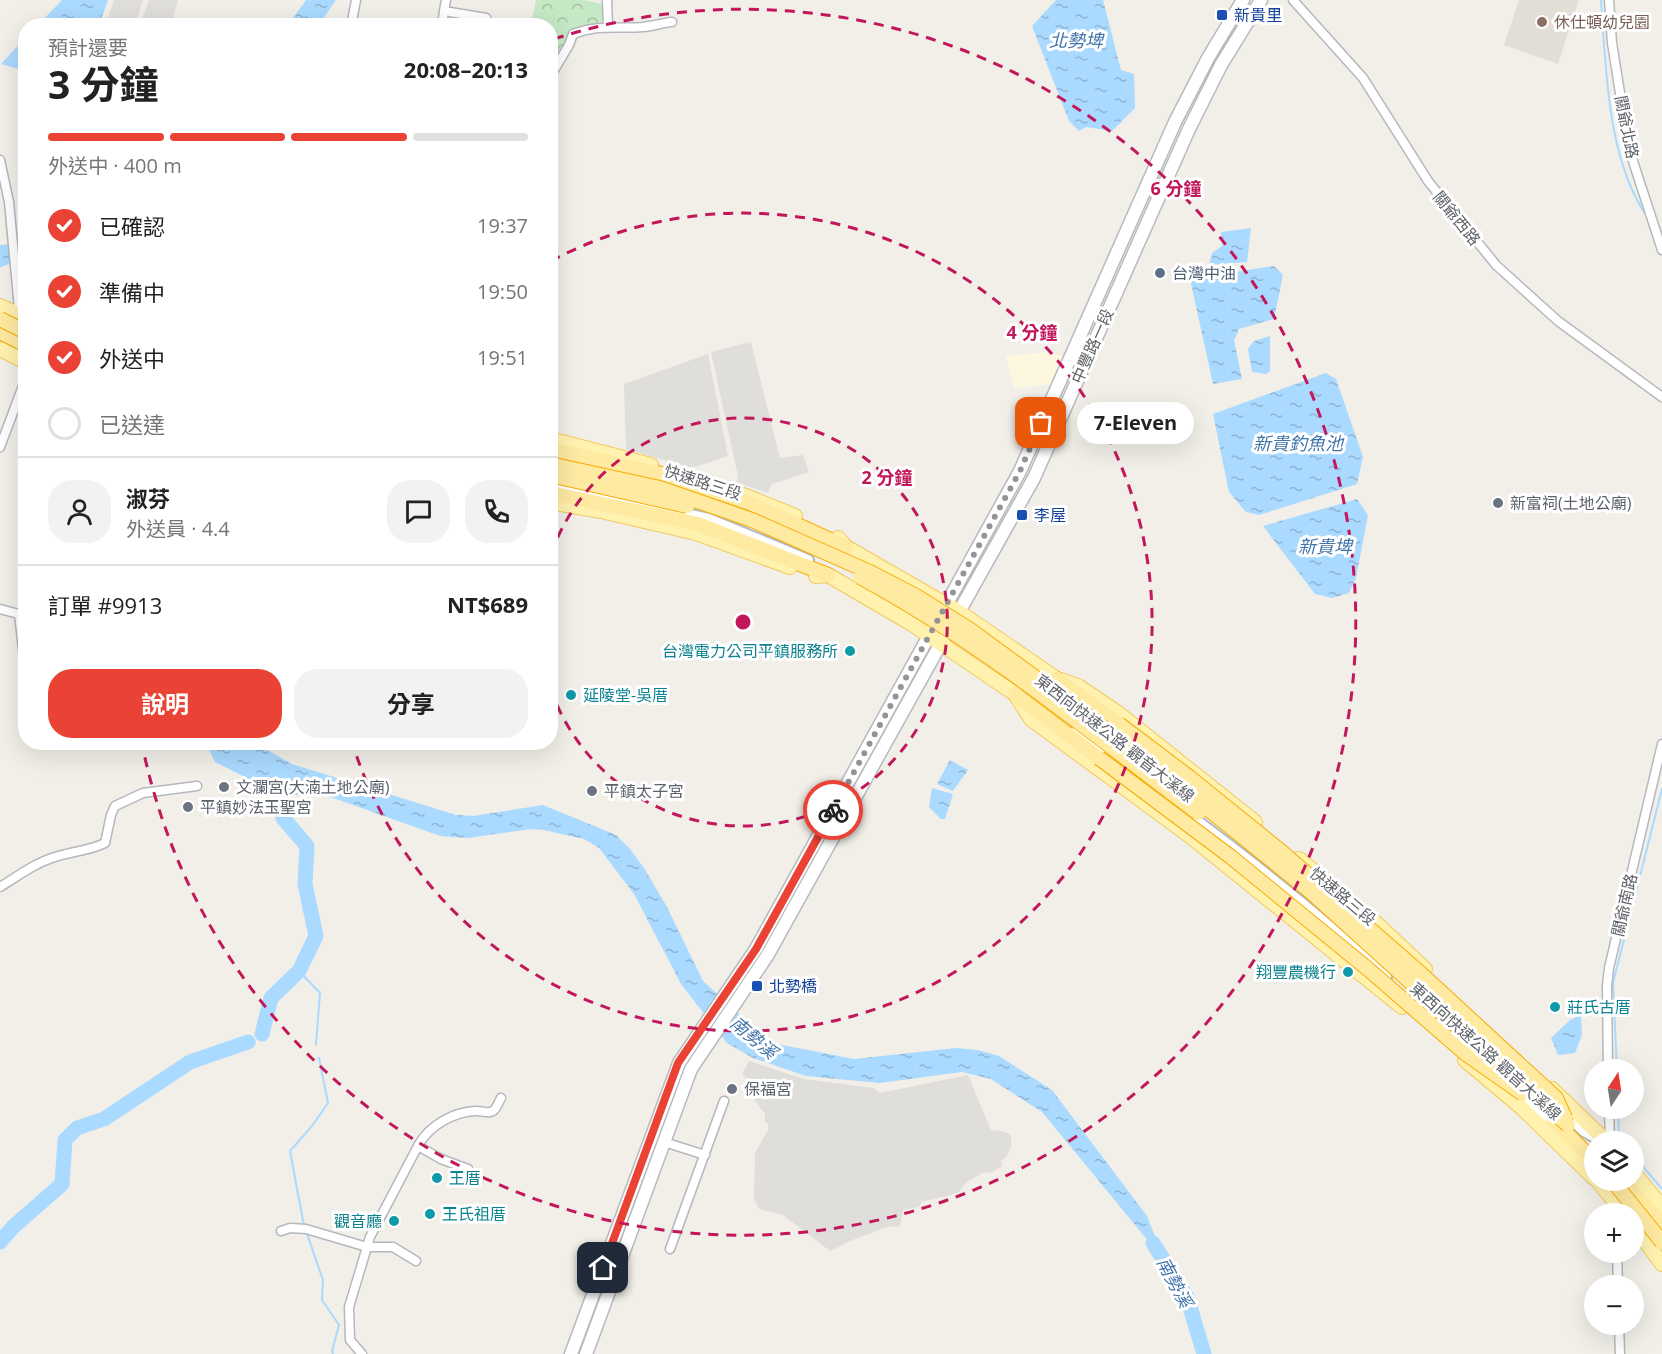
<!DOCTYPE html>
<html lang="zh-TW">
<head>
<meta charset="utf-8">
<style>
	body { margin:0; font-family:"Open Sans","Noto Sans TC",sans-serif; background:#f2f2f2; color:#222; height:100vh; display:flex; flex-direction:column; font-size:22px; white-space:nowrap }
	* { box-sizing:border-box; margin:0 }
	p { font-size:20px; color:#767676 }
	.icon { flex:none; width:33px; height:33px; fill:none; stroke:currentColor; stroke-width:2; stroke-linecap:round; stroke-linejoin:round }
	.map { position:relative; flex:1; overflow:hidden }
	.panel { position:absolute; left:18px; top:18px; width:540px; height:732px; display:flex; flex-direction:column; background:#fff; border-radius:24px; box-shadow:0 6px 24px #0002 }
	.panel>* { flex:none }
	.needle { width:39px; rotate:12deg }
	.fabs { position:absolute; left:1584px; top:1059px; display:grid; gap:12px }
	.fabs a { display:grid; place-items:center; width:60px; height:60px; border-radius:50%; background:#fff; box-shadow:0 6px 24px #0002; font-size:30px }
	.pin { position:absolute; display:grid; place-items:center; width:51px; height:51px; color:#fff; margin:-26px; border-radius:12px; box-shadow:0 3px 9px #0006 }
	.courier { position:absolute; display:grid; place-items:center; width:60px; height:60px; margin:-30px; border:4px solid #ea4335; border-radius:50%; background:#fff; color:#222; box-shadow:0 2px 8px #0007 }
	.bubble { position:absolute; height:42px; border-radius:21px; background:#fff; box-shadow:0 6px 24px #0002; font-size:20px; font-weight:700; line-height:42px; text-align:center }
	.headline em { font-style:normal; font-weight:700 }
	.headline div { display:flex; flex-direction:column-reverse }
	.headline { display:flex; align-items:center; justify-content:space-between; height:102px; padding:0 30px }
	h1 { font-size:39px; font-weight:700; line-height:45px }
	.bar { display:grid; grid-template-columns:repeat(4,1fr); gap:9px 6px; align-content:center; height:72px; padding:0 30px }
	.bar i { height:8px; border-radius:4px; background:#e0e0e0 }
	.bar .current { background:#ea4335 }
	.bar p { grid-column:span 4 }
	.line { display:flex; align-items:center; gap:15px; padding:0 30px; border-top:2px solid #e0e0e0 }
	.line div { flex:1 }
	.round { display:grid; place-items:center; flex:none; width:63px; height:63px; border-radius:24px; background:#f2f2f2 }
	ol { padding:0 30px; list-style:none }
	li { display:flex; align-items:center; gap:18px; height:66px }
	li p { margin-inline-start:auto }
	li .icon { padding:6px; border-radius:50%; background:#ea4335; color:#fff; stroke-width:4 }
	li:last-child { color:#767676 }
	li i { width:33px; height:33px; border:3px solid #e0e0e0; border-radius:50% }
	.primary-button { display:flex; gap:12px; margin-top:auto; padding:12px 30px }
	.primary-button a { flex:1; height:69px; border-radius:24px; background:#ea4335; color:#fff; font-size:24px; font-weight:700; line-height:69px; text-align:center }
	.primary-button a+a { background:#f2f2f2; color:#222 }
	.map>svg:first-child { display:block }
	.commercial { fill:#fef7e0 }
	.industrial { fill:#e0deda }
	.education { fill:#e1ded6 }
	.forest { fill:url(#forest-crowns) }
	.water { fill:url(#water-ripples) }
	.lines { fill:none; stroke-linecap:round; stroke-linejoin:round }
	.stream { stroke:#aadaff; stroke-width:2 }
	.river { stroke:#aadaff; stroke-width:15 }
	.minor-casing { stroke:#b5b8bc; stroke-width:11 }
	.tertiary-casing { stroke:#b5b8bc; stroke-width:14 }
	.secondary-casing { stroke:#b6babf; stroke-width:15 }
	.primary-casing { stroke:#f2c960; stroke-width:16 }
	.trunk-casing { stroke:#f9ab00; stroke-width:16 }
	.minor { stroke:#fff; stroke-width:8 }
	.tertiary { stroke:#fff; stroke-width:10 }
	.secondary { stroke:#fff; stroke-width:12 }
	.primary { stroke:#fff2af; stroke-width:14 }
	.trunk { stroke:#feeaa1; stroke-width:14 }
	.trunk-bridge-casing { stroke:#f9ab00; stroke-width:16; stroke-linecap:butt }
	.trunk-bridge { stroke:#feeaa1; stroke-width:14 }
	.done { stroke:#929495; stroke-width:6; stroke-dasharray:0 10.8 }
	.route { stroke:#ea4335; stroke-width:8 }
	.ring { fill:none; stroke:#c2185b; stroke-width:3; stroke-dasharray:10 8 }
	.transit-dot { fill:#1a4fb4; stroke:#fff; stroke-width:2 }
	.education-dot { fill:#8d6e63; stroke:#fff; stroke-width:2 }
	.service-dot { fill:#5c6f8a; stroke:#fff; stroke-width:2 }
	.worship-dot { fill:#6b7280; stroke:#fff; stroke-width:2 }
	.culture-dot { fill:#0f9aa8; stroke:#fff; stroke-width:2 }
	.labels { text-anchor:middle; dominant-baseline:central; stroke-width:6; stroke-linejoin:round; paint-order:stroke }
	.transit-label { font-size:16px; fill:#164399; stroke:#fff; text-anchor:start }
	.education-label { font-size:16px; fill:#785e54; stroke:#fff; text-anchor:start }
	.street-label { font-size:16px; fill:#5f6368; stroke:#fff }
	.service-label { font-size:16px; fill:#4e5e75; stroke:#fff; text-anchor:start }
	.worship-label { font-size:16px; fill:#5b616d; stroke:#fff; text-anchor:start }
	.culture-label { font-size:16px; fill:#0d838f; stroke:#fff; text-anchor:start }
	.water-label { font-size:18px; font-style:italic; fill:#4174aa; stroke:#fff }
	.centre { fill:#c2185b; stroke:#fff; stroke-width:3 }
	.ring-label { font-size:18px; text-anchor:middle; font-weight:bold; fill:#c2185b; stroke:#fff; stroke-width:6; stroke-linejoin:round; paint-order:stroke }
</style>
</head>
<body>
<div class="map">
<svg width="1662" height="1354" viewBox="0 0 1662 1354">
	<defs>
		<pattern id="forest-crowns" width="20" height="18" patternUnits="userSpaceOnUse" patternTransform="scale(1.5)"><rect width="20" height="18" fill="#c5e8c5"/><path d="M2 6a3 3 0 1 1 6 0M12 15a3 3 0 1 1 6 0" fill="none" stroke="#a3c0a4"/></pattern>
		<pattern id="water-ripples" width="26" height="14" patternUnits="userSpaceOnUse" patternTransform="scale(1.5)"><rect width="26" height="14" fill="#aadaff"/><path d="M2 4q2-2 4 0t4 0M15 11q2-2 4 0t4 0" fill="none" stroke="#8eb4d2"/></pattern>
	</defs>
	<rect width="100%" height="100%" fill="#f1efe8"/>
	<path class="commercial" d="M1046 352 1066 357 1056 383 1014 389 1006 356Z"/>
	<path class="industrial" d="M114 0H143L135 25H106Z
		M149 0H178L171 25H140Z
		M751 342 780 458 803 455 809 472 772 484 768 493 736 482 738 476 711 352Z
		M708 354 728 456 692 468 626 449 624 384Z
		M749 1061 804 1079 874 1088 880 1093 968 1075 991 1130 1002 1131 1011 1135V1148L1006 1157 1001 1161 1002 1166 992 1172 982 1173 966 1183 958 1193 922 1202 919 1207 903 1210 900 1226 887 1227 855 1239 830 1251 783 1215 759 1209 754 1199 755 1153 768 1130V1124L765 1121V1114L749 1093V1082L742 1074Z"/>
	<path class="education" d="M1519 0H1579L1558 64 1504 45Z"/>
	<path class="forest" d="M536 0H584L602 4 605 21 571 29 551 71 550 26H531Z"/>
	<path class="water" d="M62 0H108L99 25H38Z
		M306 0H336L319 25H288Z
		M1056 0H1103L1121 70 1134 74 1135 108 1112 131 1086 127 1079 131 1069 121 1032 26Z
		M25 38V71L1 64Z
		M1251 228 1247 262 1209 265 1212 253 1222 246 1221 232Z
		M25 243V266C17 262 8 263 0 268V245Z
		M1274 266 1283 275 1274 319 1239 329 1234 340 1242 379 1213 384 1190 279Z
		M1270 336V371L1266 374 1252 372 1248 349 1254 341Z
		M1326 373 1336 379 1363 457 1357 484 1259 515 1246 512 1229 492 1213 414Z
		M1357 499 1368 515 1356 578 1349 593 1332 598 1315 594 1263 526Z
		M206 743H255L292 764 456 815 473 816 543 805 616 835 630 849 644 868 667 907 703 981 754 1028 772 1043 854 1059 956 1048 978 1050 999 1056 1052 1090 1147 1216 1164 1260 1042 1112 991 1079 962 1072 880 1083 806 1076 753 1058 727 1043 681 984 634 894 599 848 584 839 544 830 531 829 467 838 440 836 325 795H292L269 789 215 762Z
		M950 760 968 770 953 791 937 784Z
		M932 788 953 794 945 819H941L929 807Z
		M1581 1015 1582 1035 1575 1053 1558 1055 1551 1038 1570 1020Z"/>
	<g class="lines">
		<path class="stream" d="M1601 0C1606 69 1607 160 1648 218
			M299 971 320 993 316 1045
			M1617 1070 1613 983 1662 789
			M1618 1108 1619 1139 1621 1142
			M1634 1156 1662 1189
			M304 1226 290 1151 312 1126 328 1103 319 1058
			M306 1231 323 1280 322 1300 339 1325 332 1351 333 1354"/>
		<path class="river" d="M262 1034 271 998 299 971 316 936 305 884 307 846 283 818 277 782 278 773
			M0 1242 13 1227 62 1184 65 1140 77 1128 104 1119 190 1062 248 1042
			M1153 1243 1187 1297 1204 1354"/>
		<defs>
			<path id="minor" d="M607 0 608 26
				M1293 0 1363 78 1428 181 1496 265 1558 321 1662 397
				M1609 0 1612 43 1629 149 1662 250
				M444 11 446 0
				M351 26 356 0
				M442 26 444 11 486 18
				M550 77 569 45 573 34C599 24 617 29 643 27 653 26 662 23 672 22
				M0 160 9 202 20 319
				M0 447 26 378
				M0 609 19 614 26 675
				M0 887C18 876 35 863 55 857 72 851 89 851 105 843L111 815 115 806 143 793 197 786
				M1608 1070 1607 986 1609 968 1662 744
				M1609 1108 1610 1142
				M664 1142 705 1155
				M418 1146 441 1159 468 1169
				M281 1231 290 1228 306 1229 367 1247H393L416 1261
				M670 1249 724 1101
				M1617 1252 1618 1286
				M1619 1324 1620 1354
				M362 1354 350 1340 349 1307 370 1237 419 1144C430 1125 454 1112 475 1111 481 1110 489 1115 494 1110 497 1108 499 1101 501 1098"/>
			<path id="tertiary" d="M550 485 709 519 808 560
				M1076 732C1182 809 1290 887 1386 977
				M1523 1100 1541 1117 1543 1127
				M1564 1112 1584 1131 1599 1139"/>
			<path id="secondary" d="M955 619 1034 478 1189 129 1221 65 1261 0
				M571 1354 679 1063 756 949 1020 471 1175 122 1208 58 1243 0
				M586 1354 691 1069 767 956 945 636"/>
			<path id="primary" d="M0 306 26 318
				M0 349 26 362
				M550 439 651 465
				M743 495 795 516
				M550 502 601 511 696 533 790 567
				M838 538 846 547 959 612 1057 679 1078 686 1118 713 1255 822
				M816 576 828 575 912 624 1015 694 1031 719 1190 836 1402 1007
				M1299 859 1374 921 1425 969
				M1465 1060 1521 1107 1594 1178
				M1552 1089 1607 1142
				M1634 1173 1662 1207
				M1597 1180 1625 1214
				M1634 1226 1662 1264"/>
			<path id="trunk" d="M0 332 26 345
				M550 449 666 475 747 502 846 547
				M550 493 698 524 828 575
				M1057 679 1119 724
				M1015 694 1099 758
				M1553 1120 1594 1161
				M1622 1180 1662 1223"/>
		</defs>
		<use href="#minor" class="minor-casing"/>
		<use href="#tertiary" class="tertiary-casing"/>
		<use href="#secondary" class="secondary-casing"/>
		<use href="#primary" class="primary-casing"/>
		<use href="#trunk" class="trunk-casing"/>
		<use href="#minor" class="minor"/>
		<use href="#tertiary" class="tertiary"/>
		<use href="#secondary" class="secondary"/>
		<use href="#primary" class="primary"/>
		<use href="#trunk" class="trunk"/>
		<defs>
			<path id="trunk-bridge" d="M0 319 26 332
				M550 464 660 488 752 520 872 573 916 596 969 629 1141 755 1311 892 1568 1125
				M550 475 687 506
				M860 577C981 642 1089 731 1198 813
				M1119 724 1189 777 1283 853 1418 971 1556 1098 1565 1118
				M1099 758 1231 857 1368 969 1466 1054 1523 1094
				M1612 1180 1662 1242"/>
		</defs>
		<use href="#trunk-bridge" class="trunk-bridge-casing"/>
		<use href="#trunk-bridge" class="trunk-bridge"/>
	</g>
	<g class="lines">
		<path class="done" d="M833 810 1020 471 1041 423"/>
		<path class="route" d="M603 1268 678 1063 756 949 833 810"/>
	</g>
	<g class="ring">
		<path d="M551 554A204 204 0 1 1 551 690"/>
		<path d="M551 261A409 409 0 1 1 353 745"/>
		<path d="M554 39A613 613 0 1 1 142 744"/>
	</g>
	<g class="transit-dot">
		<rect x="1216" y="9" width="12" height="12" rx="3"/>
		<rect x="1016" y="509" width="12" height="12" rx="3"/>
		<rect x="751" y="980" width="12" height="12" rx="3"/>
	</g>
	<circle class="education-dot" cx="1542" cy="22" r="6"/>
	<circle class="service-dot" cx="1160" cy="273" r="6"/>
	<g class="worship-dot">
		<circle cx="1498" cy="503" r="6"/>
		<circle cx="224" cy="787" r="6"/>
		<circle cx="592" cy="791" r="6"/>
		<circle cx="188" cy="807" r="6"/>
		<circle cx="732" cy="1089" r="6"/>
	</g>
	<g class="culture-dot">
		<circle cx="850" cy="651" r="6"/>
		<circle cx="571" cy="695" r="6"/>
		<circle cx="1348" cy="972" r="6"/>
		<circle cx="1555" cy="1007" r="6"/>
		<circle cx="437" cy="1178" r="6"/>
		<circle cx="430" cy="1214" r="6"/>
		<circle cx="394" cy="1221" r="6"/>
	</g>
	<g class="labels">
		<g class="transit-label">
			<text x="1234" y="15">新貴里</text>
			<text x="1034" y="515">李屋</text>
			<text x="769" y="986">北勢橋</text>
		</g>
		<g class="education-label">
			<text x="1554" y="22">休仕頓幼兒園</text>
		</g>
		<g class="street-label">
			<text transform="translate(1627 127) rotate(79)">關爺北路</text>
			<text transform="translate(1457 218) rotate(51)">關爺西路</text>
			<text transform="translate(1092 346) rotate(-66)">中豐路一段</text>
			<text transform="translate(703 482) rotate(18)">快速路三段</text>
			<text transform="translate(1115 738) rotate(38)">東西向快速公路 觀音大溪線</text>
			<text transform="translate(1343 896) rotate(40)">快速路三段</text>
			<text transform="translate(1624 905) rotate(-77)">關爺南路</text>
			<text transform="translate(1486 1051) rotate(42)">東西向快速公路 觀音大溪線</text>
		</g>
		<g class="service-label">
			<text x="1172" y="273">台灣中油</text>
		</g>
		<g class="worship-label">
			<text x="1510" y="503">新富祠(土地公廟)</text>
			<text x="236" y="787">文瀾宮(大湳土地公廟)</text>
			<text x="604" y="791">平鎮太子宮</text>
			<text x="200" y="807">平鎮妙法玉聖宮</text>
			<text x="744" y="1089">保福宮</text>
		</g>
		<g class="culture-label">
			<text x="838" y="651" text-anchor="end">台灣電力公司平鎮服務所</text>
			<text x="583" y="695">延陵堂-吳厝</text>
			<text x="1336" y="972" text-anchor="end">翔豐農機行</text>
			<text x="1567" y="1007">莊氏古厝</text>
			<text x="449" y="1178">王厝</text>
			<text x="442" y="1214">王氏祖厝</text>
			<text x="382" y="1221" text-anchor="end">觀音廳</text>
		</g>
		<g class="water-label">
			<text x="1076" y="40">北勢埤</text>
			<text x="1298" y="443">新貴釣魚池</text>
			<text x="1325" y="546">新貴埤</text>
			<text transform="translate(754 1037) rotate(40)">南勢溪</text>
			<text transform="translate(1175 1282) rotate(62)">南勢溪</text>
		</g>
	</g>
	<circle cx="743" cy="622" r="9" class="centre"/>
	<g class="ring-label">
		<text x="1176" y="195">6 分鐘</text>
		<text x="1032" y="339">4 分鐘</text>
		<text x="887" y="484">2 分鐘</text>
	</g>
</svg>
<div class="fabs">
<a><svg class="needle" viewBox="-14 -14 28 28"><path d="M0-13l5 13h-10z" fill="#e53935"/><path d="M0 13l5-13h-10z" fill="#767676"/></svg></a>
<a><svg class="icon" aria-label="layers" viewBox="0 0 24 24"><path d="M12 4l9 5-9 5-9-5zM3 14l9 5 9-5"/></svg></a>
<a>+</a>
<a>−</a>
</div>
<div class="pin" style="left:1041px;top:423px;background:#ea580c"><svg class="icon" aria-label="bag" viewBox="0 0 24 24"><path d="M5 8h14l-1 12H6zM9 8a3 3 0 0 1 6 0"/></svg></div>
<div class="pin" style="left:603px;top:1268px;background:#1f2937"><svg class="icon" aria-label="home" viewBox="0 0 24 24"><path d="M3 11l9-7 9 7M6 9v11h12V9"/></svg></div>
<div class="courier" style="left:833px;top:810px"><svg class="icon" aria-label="bike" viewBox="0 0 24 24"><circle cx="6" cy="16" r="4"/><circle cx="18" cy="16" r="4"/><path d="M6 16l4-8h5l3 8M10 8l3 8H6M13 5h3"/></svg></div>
<div class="bubble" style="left:1077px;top:402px;width:117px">7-Eleven</div>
<section class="panel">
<div class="headline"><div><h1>3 分鐘</h1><p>預計還要</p></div><em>20:08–20:13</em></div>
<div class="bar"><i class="current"></i><i class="current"></i><i class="current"></i><i></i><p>外送中 · 400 m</p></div>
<ol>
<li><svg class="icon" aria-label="check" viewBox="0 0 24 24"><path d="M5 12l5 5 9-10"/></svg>已確認<p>19:37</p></li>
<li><svg class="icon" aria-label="check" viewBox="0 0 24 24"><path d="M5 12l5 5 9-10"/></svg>準備中<p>19:50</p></li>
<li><svg class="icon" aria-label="check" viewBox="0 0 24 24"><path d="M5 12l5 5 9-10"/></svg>外送中<p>19:51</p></li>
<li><i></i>已送達</li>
</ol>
<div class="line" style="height:108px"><a class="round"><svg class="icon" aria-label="person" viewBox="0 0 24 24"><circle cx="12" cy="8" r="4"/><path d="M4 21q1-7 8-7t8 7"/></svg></a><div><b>淑芬</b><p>外送員 · 4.4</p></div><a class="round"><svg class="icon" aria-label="chat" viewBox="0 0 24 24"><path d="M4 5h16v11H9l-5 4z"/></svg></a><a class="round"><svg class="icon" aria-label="phone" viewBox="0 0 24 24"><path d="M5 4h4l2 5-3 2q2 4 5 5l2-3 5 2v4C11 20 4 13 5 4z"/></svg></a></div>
<div class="line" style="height:78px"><div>訂單 #9913</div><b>NT$689</b></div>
<div class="primary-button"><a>說明</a><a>分享</a></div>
</section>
</div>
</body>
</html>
